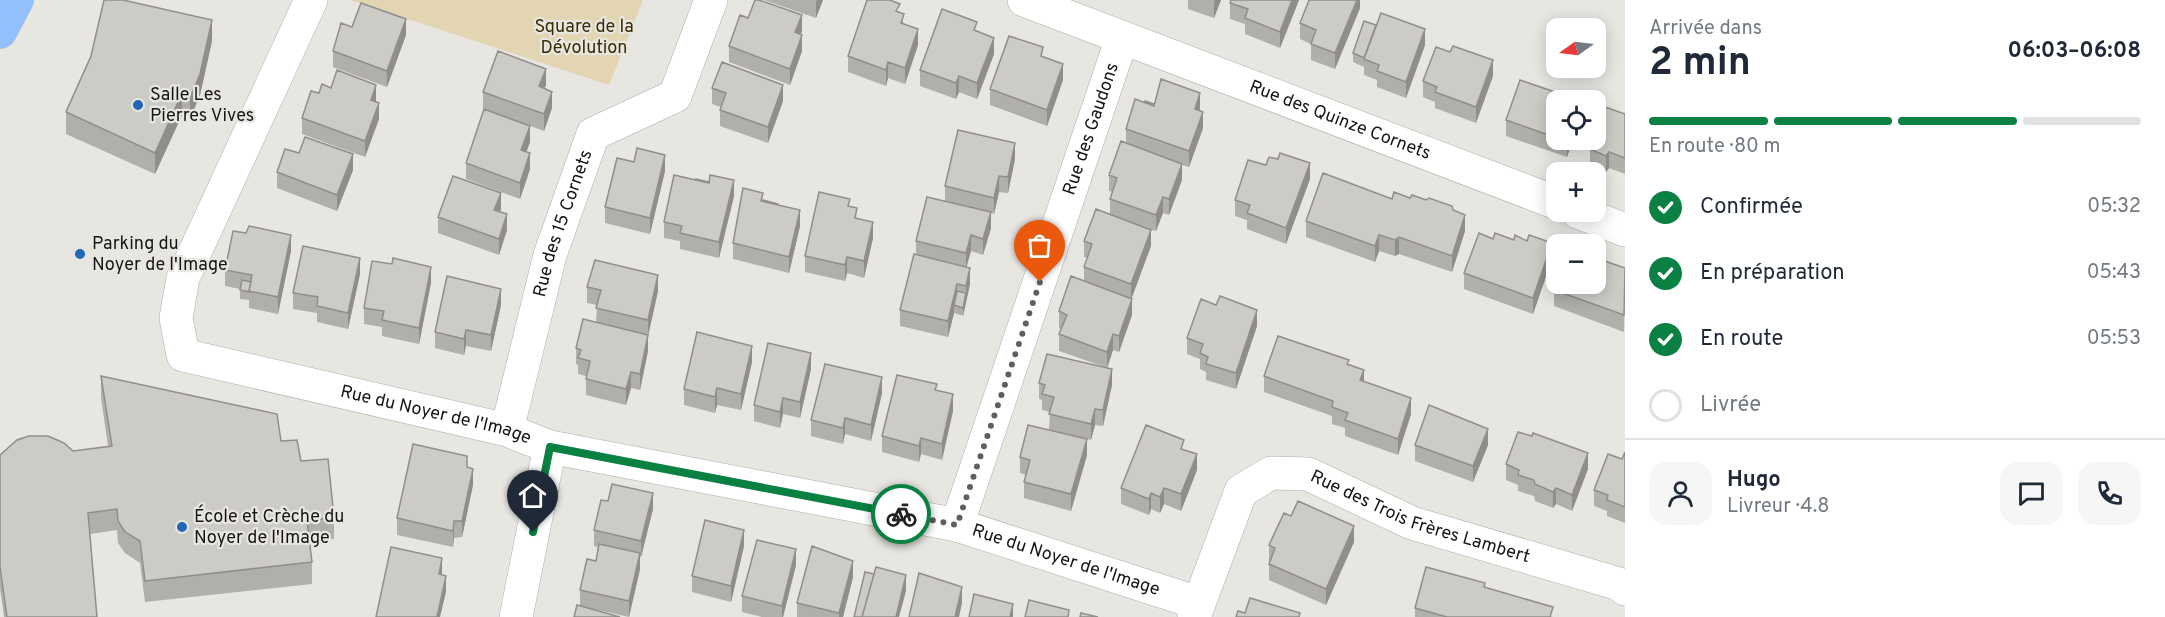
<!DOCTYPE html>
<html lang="fr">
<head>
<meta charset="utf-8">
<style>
	body { margin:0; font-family:Overpass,sans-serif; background:#f6f6f7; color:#1f2937; height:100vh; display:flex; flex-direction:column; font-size:22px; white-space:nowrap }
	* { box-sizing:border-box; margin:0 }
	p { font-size:20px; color:#747a83 }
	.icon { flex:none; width:33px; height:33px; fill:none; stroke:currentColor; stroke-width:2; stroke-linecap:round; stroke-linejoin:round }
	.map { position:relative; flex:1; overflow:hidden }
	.panel { display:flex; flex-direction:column; background:#fff; width:540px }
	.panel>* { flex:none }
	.needle { width:39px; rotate:256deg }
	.controls { position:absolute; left:1546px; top:18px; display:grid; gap:12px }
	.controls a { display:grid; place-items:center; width:60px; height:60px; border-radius:12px; background:#fff; box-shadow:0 3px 15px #0003; font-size:30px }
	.pin { position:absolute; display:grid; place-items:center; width:51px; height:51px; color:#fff; margin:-62px -26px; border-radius:50% 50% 50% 0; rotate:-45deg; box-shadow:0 0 6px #0007 }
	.pin .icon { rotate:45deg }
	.courier { position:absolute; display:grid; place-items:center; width:60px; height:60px; margin:-30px; border:4px solid #0b8043; border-radius:50%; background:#fff; color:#222; box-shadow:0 2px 8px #0007 }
	.head em { font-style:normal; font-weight:700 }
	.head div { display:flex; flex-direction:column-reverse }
	.head { display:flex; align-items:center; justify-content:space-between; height:102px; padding:0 24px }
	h1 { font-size:39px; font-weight:700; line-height:45px }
	.bar { display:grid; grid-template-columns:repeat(4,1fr); gap:9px 6px; align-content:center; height:72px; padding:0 24px }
	.bar i { height:8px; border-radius:4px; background:#e0e1e3 }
	.bar .on { background:#0b8043 }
	.bar p { grid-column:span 4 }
	.line { display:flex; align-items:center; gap:15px; padding:0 24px; border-top:2px solid #e0e1e3 }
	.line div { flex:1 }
	.round { display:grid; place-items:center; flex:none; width:63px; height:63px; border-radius:18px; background:#f6f6f7 }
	ol { padding:0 24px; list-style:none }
	li { display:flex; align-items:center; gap:18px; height:66px }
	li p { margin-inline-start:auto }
	li .icon { padding:6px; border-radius:50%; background:#0b8043; color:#fff; stroke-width:4 }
	li:last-child { color:#747a83 }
	li i { width:33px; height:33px; border:3px solid #e0e1e3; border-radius:50% }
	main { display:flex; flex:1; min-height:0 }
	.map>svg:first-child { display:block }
	.green { fill:#e3d4b2 }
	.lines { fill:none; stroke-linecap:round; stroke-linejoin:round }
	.minor-casing { stroke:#afada8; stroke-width:34 }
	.major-casing { stroke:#c3c2c2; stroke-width:34 }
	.minor { stroke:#fff; stroke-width:33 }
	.major { stroke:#91c0fc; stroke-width:33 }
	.wall { fill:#b0afaa }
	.shaded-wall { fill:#908e8b }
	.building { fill:#cdcbc6; stroke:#908e8b; stroke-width:1.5 }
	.done { stroke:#605f5c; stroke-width:6; stroke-dasharray:0 10.8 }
	.route { stroke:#0b8043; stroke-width:8 }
	.poi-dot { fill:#2366b7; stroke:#e8e6e1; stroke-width:2 }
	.labels { text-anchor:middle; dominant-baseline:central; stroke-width:4.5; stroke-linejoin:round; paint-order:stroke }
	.park-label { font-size:18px; fill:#3a2c03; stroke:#e8e6e1 }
	.poi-label { font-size:18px; fill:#171614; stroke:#e8e6e1; text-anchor:start }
	.street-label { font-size:18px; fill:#171614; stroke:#e8e6e1 }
</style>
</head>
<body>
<main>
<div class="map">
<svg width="1625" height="617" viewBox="0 0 1625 617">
	<rect width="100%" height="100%" fill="#e8e6e1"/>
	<path class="green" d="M350 0H643L609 85Z"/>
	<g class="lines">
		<defs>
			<g id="minor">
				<path id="s1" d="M311 0 183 278 176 318 183 355 507 430 550 447 957 525 1198 603"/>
				<path id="s2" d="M1024 0 1557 203"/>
				<path d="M1578 212 1625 230"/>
				<path id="s3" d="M507 430 550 255 593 134 675 96 711 0"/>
				<path id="s4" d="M957 525 1122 38"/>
				<path d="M516 617 550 447"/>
				<path id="s5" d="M1194 617 1241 491 1271 473 1308 474 1412 523 1619 584 1625 589"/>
			</g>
			<path id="major" d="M0 32 17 0"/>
		</defs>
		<use href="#minor" class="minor-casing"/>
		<use href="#major" class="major-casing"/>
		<use href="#minor" class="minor"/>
		<use href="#major" class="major"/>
	</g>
	<path class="wall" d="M764 0H823L816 18Z
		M1188 0H1221L1214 18 1188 9Z
		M1299 0 1280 48 1245 34V24L1230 19V3Z
		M1360 0V8L1335 69 1311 60V44L1300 39V23Z
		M900 13 904 24 918 45 905 84 888 78 886 86 848 72V56Z
		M748 18 802 31 801 34 802 51 790 85 729 62V46Z
		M977 31 994 54 977 99 959 92 956 99 920 86V70Z
		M406 35 387 87 333 67V51Z
		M212 41 200 95 190 119 182 115 155 174 66 134V112Z
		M1425 45 1406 98 1377 87V80L1364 75V67L1353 62V53Z
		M1043 57 1063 80 1047 126 990 105V89Z
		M1493 76 1476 123 1435 108V102L1423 97V81Z
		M546 85 544 89 552 108 544 131 483 108V92Z
		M331 88 376 101 379 119 365 157 302 134V118L319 93Z
		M712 88 783 101 768 143 720 126V110L721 107 712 104Z
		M1557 100V140H1573L1567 157 1506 136V120Z
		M1144 102 1200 109V111L1203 128 1189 167 1182 165V180L1169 215 1163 213 1156 231 1151 230V246L1131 299 1132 315 1119 352 1113 350 1107 368 1112 385 1103 426 1095 425 1091 440 1087 439V455L1071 511 1024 498V482L1026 475 1020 473V457L1049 429 1050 412 1042 410V400L1039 399V383L1105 367 1059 351V334L1061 329 1059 328V311L1084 281V267L1088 258 1084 257V241L1110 214V199L1112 192 1109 191V175L1126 143V129Z
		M1625 114V174L1609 168 1606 172 1590 165V149Z
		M530 142 526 152 530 169 520 199 466 179V163Z
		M1015 159 1008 193 999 192 994 214 991 213V228L983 255 971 251 966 267 970 284 963 316 954 313 948 337 900 326V310L916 255V241L945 201V186Z
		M353 170 337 211 277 188V172Z
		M665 171 650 234 605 223V207Z
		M1310 179 1286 244 1247 229V220L1235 216V200Z
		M734 196 719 258 680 249V241L664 238V222Z
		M1410 198 1453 210 1465 231 1452 272 1399 254 1395 256 1379 251 1375 262 1306 237V221L1392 199Z
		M763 200 778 205 800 226 789 273 733 259V243Z
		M850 207 857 218 873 238 864 278 847 273 845 281 805 272V256Z
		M501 209 500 212 507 230 499 255 438 233V217Z
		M246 233 291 251 278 314 249 308V300L240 299V289L225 286V270Z
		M1493 239 1552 259 1533 314 1464 289V273Z
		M1625 268 1624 332 1554 306V290Z
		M360 274 348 329 317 322V313L293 309V293Z
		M431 283 419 344 382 336V327L364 324V308Z
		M587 287 658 291 648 336V351L640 390 631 388 626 405 586 395V376L578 374V365L576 364V348L596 323 597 305 587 303Z
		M501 305 491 351 466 346 464 355 435 348V332Z
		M1257 326 1236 389 1206 380V372L1200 369V359L1187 354V338Z
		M752 362 741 410 717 405 715 413 684 405V389Z
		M1349 364 1364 382 1411 414 1398 455 1345 436V428L1332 424V416L1264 392V376Z
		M811 369 800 418 783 414 780 428 754 421V405Z
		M101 376 281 441 301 461 334 517V539L309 542 312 562V584L145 602 140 563 125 553 118 543 117 530 90 534 97 617H4L0 588V455L73 451 108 446 101 398Z
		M937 391 953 411 942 460 921 454 919 462 882 452V436Z
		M882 393 871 441 845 434 843 444 811 436V420Z
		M1415 445H1488L1473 482 1415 461Z
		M1184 450 1197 470 1181 511 1164 504 1160 513 1151 509 1149 515 1121 504V488Z
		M1625 452V523L1607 516V511L1594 506V490L1622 459Z
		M1506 464 1588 469 1572 511 1556 504 1553 508 1535 501 1534 496 1518 491V485L1506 480Z
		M473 485 462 537 454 538 453 547 397 535V518Z
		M653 509 641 557H640V569L629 617 580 606V590L596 561 598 547 594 546V530Z
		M1354 542 1326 605 1269 580V564L1270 562 1269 561V545Z
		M744 546 731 602 692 592V576Z
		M796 565 783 617H762L742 612V596Z
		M853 577 843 617H797V603Z
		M1485 587 1553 617H1415V608Z"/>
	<path class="shaded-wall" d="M817 0H823L816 18V2Z
		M1215 0H1221L1214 18V2Z
		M1292 0H1299L1280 48V32Z
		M1357 0H1360V8L1335 69V53Z
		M802 15V31L795 48V32Z
		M406 19V35L387 87V71Z
		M212 20V41L200 95 190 119V98Z
		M918 29V45L905 84V68Z
		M1425 29V45L1406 98V82Z
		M802 35V51L790 85V69Z
		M994 38V54L977 99V83Z
		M1493 60V76L1476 123V107Z
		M888 62V78L886 86V70Z
		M1063 64V80L1047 126V110Z
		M546 69V85L539 102V86Z
		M959 76V92L956 99V83Z
		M376 85V101L371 116V100Z
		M783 85V101L768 143V127Z
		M552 92V108L544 131V114Z
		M182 93V115L155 174V153Z
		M1200 93V109L1195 125V109Z
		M379 103V119L365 157V141Z
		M1203 112V128L1189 167V151Z
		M530 126V142L521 167V150Z
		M1568 140H1573L1567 157V141Z
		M1015 143V159L1008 193V177Z
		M1609 152V168L1606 172V156Z
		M530 153V169L520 199V183Z
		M353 154V170L337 211V195Z
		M665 155V171L650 234V218Z
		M1310 163V179L1286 244V228Z
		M1182 164V180L1169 215V199Z
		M999 176V192L994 214V198Z
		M734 180V196L719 258V242Z
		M501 193V209L494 226V210Z
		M1163 197V213L1156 231V215Z
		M800 210V226L789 273V257Z
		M991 212V228L983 255V239Z
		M507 214V230L499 255V239Z
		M1465 215V231L1452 272V256Z
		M873 222V238L864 278V261Z
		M1151 230V246L1131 300V284Z
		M291 235V251L278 314V297Z
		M971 235V251L966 269V253Z
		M1379 235V251L1375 262V246Z
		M1399 237V254L1395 256V240Z
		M1552 243V259L1533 314V298Z
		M847 257V273L845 281V265Z
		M360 258V274L348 329V313Z
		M431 267V283L419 344V328Z
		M970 268V284L963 316V308L966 293V286Z
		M658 275V291L648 336V320Z
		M957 284V300L954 305V313L948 337V321Z
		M501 289V305L491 351V335Z
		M1132 299V315L1119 352V336Z
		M1257 310V326L1236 389V373Z
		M466 330V346L464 355V339Z
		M1113 334V350L1107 368V352Z
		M648 335V351L640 390V374Z
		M752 346V362L741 410V394Z
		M811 353V369L800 418V402Z
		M1112 369V385L1103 426V410Z
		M1364 370V386L1360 380Z
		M631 372V388L626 405V389Z
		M882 377V393L871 441V425Z
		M717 388V405L715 413V397Z
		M953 394V411L942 460V444Z
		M783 398V414L780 428V412Z
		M1411 398V414L1398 455V439Z
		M1095 409V425L1091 440V424Z
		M845 418V434L843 444V428Z
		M1488 429V445L1473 482V466Z
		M921 438V454L919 462V446Z
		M1087 439V455L1071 511V494Z
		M1588 453V469L1572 511V495Z
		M1197 454V470L1181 511V494Z
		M473 469V485L462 537V521Z
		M1164 488V504L1160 513V497Z
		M1556 488V504L1553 508V492Z
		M653 493V509L641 557V541Z
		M1151 493V509L1149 515V499Z
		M454 521V538L453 547V531Z
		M1354 526V542L1326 605V589Z
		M744 530V546L731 602V586Z
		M796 549V565L783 617H782V606Z
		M640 553V569L629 617V601Z
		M442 558V574L439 590V574Z
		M853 561V577L843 617H839V613Z
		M906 575V591L899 617H896Z
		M446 576V592L440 617H437Z
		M962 587V603L959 617H955Z
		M1013 604V617H1010Z"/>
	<path class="building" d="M104 0H123L212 20 200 74 190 98 182 93 155 153 66 112 91 56Z
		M755 0H759L802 15 795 32 802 35 790 69 729 46 740 15 748 18Z
		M867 0H890L900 4 896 11 904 14 901 23 918 29 905 68 888 62 886 70 848 56Z
		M1231 0H1292L1280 32 1245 18 1248 9 1230 3Z
		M1309 0H1357L1335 53 1311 44 1316 30 1300 23Z
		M361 3 406 19 387 71 333 51 341 23 352 27Z
		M942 9 977 22 974 30 994 38 977 83 959 76 956 83 920 70Z
		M1381 13 1425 29 1406 82 1377 71 1379 65 1364 59Z
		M1364 21 1376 25 1364 58 1353 53Z
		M1009 36 1043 47 1041 56 1063 64 1047 110 990 89Z
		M1453 46 1493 60 1476 107 1435 92 1437 87 1423 81 1436 47 1450 52Z
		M498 51 546 69 539 86 552 92 544 114 483 92Z
		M722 62 783 85 768 127 720 110 726 93 712 88Z
		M337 70 376 85 371 100 379 103 365 141 302 118 311 91 319 93 322 84 331 88Z
		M1161 79 1200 93 1195 109 1203 112 1189 151 1126 129 1135 99 1154 106Z
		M1520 80 1578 100H1557V138L1506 120Z
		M1145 101 1154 104V106L1144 102Z
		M1605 107 1625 114V158L1609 152 1606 156 1590 149 1593 140H1596V132Z
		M484 109 530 126 521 150 530 153 520 183 466 163Z
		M958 130 1015 143 1008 177 999 176 994 198 945 186Z
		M305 137 353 154 337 195 277 172 285 149 299 153Z
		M1121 141 1182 164 1169 199 1163 197 1156 215 1110 199 1117 178 1109 175Z
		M637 148 665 155 650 218 605 207 617 158 634 162Z
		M1280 153 1310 163 1286 228 1247 213 1250 205 1235 200 1248 160 1266 165 1269 157 1278 159Z
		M1323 173 1392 199 1394 192 1410 198 1412 195 1426 200 1429 198 1452 206 1453 210 1465 215 1452 256 1399 237 1395 240 1379 235 1375 246 1306 221Z
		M674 175 709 183 710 175 734 180 719 242 680 233 682 226 664 222Z
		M453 176 501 193 494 210 507 214 499 239 438 217Z
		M696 179 709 182V183L696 180Z
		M743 188 763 193 761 201 800 210 789 257 733 243Z
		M819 192 850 199 848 206 857 208 855 218 873 222 864 261 847 257 845 265 805 256Z
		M927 197 991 212 983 239 971 235 966 253 916 241Z
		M763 200 778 204V205L763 201Z
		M1096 209 1151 230 1131 284 1084 267 1092 244 1084 241Z
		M249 226 291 235 278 297 249 291 252 275 225 270 233 231 246 233Z
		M1479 233 1493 239 1495 233 1514 240 1515 235 1527 241 1529 235 1552 243 1533 298 1464 273Z
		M303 246 360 258 348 313 317 306 318 297 293 293Z
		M914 254 970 268 966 286 957 284 948 321 900 310Z
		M393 258 431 267 419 328 382 320 384 311 364 308 372 261 392 264Z
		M1596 258 1625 268 1624 315 1554 290 1557 280V284H1596Z
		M595 260 658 275 648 320 596 308 601 290 587 287Z
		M447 276 501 289 491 335 466 330 464 339 435 332Z
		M1071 276 1132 299 1119 336 1113 334 1107 352 1059 334 1067 315 1059 311Z
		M242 280 251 282 249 291 250 292 240 290Z
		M957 291 966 293 963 308 954 305Z
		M1220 296 1257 310 1236 373 1206 364 1208 357 1200 353 1203 344 1187 338 1201 299 1216 305Z
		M583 319 648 335 640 374 631 372 626 389 586 379 590 361 578 358 581 350 576 348Z
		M697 332 752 346 741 394 717 388 715 397 684 389Z
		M1278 336 1349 360 1347 364 1364 370 1360 380 1411 398 1398 439 1345 420 1348 413 1332 407 1333 401 1264 376Z
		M768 343 811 353 800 402 783 398 780 412 754 405Z
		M1047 354 1112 369 1103 410 1095 409 1091 424 1049 414 1054 397 1042 394 1045 385 1039 383Z
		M825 364 882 377 871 425 845 418 843 428 811 420Z
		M897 375 937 384 935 390 953 394 942 444 921 438 919 446 882 436Z
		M101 376 277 414 281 441 297 440 301 461 328 459 334 517 307 521 312 562 145 581 140 541 125 532 118 521 117 509 88 513 97 617H7L0 567V455L17 440 29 436H48L64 443 73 451 112 446Z
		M1429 405 1488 429 1473 466 1415 445Z
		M1028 425 1087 439 1071 494 1024 482 1030 460 1020 457Z
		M1146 425 1184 440 1181 449 1197 454 1181 494 1164 488 1160 497 1151 493 1149 499 1121 488Z
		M1518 432 1532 436 1533 433 1588 453 1572 495 1556 488 1553 492 1535 484 1534 480 1518 475 1519 470 1506 464Z
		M413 444 467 456V467L473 469 462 521H454L453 531 397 518Z
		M1625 452V507L1607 500 1608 495 1594 490 1608 454 1622 459Z
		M612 484 653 493 641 541 594 530 601 500 608 501Z
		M1298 501 1354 526 1326 589 1269 564 1275 548 1269 545 1284 513 1291 516Z
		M705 520 744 530 731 586 692 576Z
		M757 540 796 549 782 606 742 596Z
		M599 544 640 553 629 601 580 590 587 559 596 561Z
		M812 546 853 561 839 613 797 603Z
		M391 547 442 558 439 574 446 576 437 617H376Z
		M876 567 906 575 896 617H862Z
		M1426 567 1485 583 1484 587 1553 607 1550 617H1447L1415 608Z
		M865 572 874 574 862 617H854Z
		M919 573 962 587 955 617H909Z
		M974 594 1013 604 1010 617H969Z
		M1250 598 1300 613 1299 617H1236L1238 611 1245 613Z
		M1029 600 1069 610 1068 617H1025Z
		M577 605 620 617H574Z
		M1081 613 1098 617H1080Z"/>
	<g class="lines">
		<path class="done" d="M901 514 957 525 1040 282"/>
		<path class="route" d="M533 532 550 447 901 514"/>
	</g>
	<g class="poi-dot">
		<circle cx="138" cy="105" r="6"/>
		<circle cx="80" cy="254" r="6"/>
		<circle cx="182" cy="527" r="6"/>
	</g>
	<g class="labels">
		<g class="park-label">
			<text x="584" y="27">Square de la<tspan x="584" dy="21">Dévolution</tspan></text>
		</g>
		<g class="poi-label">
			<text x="150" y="95">Salle Les<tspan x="150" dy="21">Pierres Vives</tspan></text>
			<text x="92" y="244">Parking du<tspan x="92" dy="21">Noyer de l'Image</tspan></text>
			<text x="194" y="517">École et Crèche du<tspan x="194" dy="21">Noyer de l'Image</tspan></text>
		</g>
		<g class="street-label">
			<text stroke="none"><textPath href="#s2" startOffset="338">Rue des Quinze Cornets</textPath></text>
			<text stroke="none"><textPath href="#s4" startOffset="418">Rue des Gaudons</textPath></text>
			<text stroke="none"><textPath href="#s3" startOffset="214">Rue des 15 Cornets</textPath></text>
			<text stroke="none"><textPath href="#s1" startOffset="644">Rue du Noyer de l'Image</textPath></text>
			<text stroke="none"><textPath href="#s5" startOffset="327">Rue des Trois Frères Lambert</textPath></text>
			<text stroke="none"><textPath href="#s1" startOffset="1292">Rue du Noyer de l'Image</textPath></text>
		</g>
	</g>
</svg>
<div class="controls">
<a><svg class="needle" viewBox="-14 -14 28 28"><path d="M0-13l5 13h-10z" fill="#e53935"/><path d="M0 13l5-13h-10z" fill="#747a83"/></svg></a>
<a><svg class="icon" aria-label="locate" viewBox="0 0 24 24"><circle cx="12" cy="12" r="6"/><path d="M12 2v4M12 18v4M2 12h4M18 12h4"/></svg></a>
<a>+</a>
<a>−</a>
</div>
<div class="pin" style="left:1040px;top:282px;background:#ea580c"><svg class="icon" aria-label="bag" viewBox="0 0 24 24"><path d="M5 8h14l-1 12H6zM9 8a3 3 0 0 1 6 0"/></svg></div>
<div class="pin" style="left:533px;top:532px;background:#1f2937"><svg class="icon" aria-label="home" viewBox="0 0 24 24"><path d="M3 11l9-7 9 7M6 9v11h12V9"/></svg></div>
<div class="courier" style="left:901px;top:514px"><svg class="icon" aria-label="bike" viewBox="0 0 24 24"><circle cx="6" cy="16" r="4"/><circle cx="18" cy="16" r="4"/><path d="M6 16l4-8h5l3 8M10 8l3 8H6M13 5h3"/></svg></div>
</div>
<section class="panel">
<div class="head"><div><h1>2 min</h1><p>Arrivée dans</p></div><em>06:03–06:08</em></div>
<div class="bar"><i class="on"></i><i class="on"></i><i class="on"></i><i></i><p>En route · 80 m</p></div>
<ol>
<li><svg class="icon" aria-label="check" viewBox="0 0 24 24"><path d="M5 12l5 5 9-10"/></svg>Confirmée<p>05:32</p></li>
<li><svg class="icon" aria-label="check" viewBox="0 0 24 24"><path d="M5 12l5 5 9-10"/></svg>En préparation<p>05:43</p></li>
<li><svg class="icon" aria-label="check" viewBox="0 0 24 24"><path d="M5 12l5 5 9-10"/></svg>En route<p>05:53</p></li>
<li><i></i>Livrée</li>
</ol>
<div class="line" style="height:108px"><a class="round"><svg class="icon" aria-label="person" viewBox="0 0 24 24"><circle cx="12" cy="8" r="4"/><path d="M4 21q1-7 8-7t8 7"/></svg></a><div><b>Hugo</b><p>Livreur · 4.8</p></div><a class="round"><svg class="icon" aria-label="chat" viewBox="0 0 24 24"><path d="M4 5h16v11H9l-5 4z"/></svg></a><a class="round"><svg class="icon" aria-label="phone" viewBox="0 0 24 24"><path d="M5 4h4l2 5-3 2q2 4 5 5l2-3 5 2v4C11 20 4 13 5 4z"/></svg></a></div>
</section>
</main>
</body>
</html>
